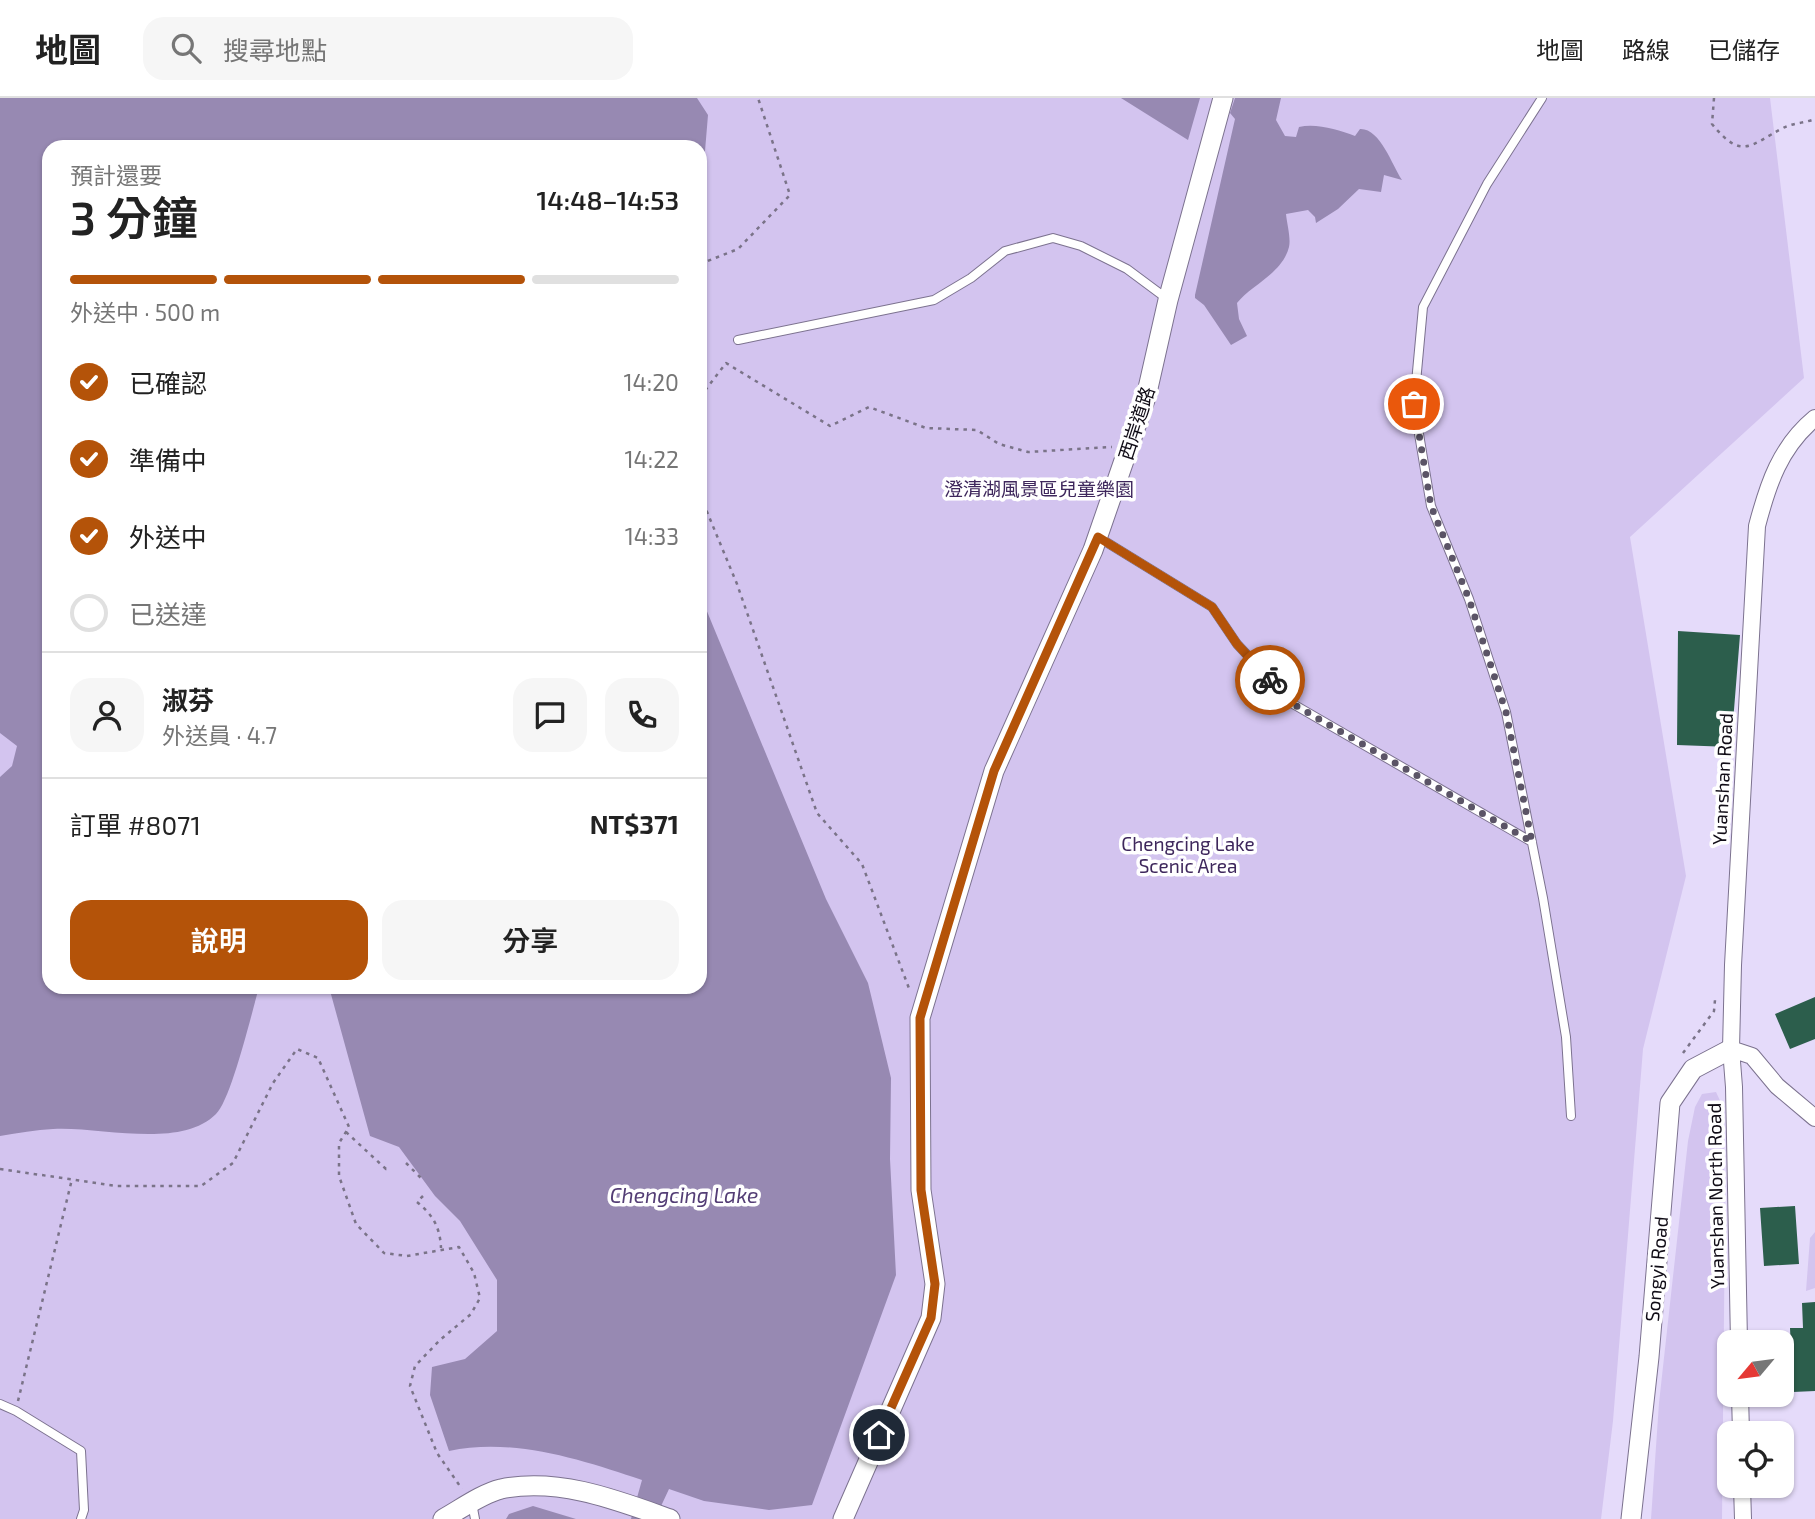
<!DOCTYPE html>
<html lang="zh-TW">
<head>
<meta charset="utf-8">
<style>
	body { margin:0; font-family:"Exo 2","Noto Sans TC",sans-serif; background:#f6f6f6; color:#222; height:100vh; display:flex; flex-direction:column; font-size:26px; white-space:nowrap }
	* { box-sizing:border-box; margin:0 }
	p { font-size:23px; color:#767676 }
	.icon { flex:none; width:38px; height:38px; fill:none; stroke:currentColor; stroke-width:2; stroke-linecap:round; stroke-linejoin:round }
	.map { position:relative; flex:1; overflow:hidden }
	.drawer { position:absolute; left:42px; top:42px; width:665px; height:854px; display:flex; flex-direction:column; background:#fff; border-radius:21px; box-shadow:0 2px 5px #0004 }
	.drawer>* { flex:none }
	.needle { width:46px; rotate:241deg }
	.controls { position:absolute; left:1717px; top:1232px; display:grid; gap:14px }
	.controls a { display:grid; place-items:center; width:77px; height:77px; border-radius:14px; background:#fff; box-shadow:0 2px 5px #0004; font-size:35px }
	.pin { position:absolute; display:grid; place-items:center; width:60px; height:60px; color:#fff; margin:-30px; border:4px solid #fff; border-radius:50%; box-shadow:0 2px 7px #0007 }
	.courier { position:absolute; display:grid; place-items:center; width:70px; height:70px; margin:-35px; border:5px solid #b45309; border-radius:50%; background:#fff; color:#222; box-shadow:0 2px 9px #0007 }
	.overview em { font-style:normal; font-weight:600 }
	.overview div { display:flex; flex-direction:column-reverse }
	.overview { display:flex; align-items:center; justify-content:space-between; height:119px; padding:0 28px }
	h1 { font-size:46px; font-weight:600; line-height:52px }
	.bar { display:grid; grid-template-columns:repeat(4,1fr); gap:10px 7px; align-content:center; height:84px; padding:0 28px }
	.bar i { height:9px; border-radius:5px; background:#e0e0e0 }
	.bar .on { background:#b45309 }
	.bar p { grid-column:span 4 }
	.line { display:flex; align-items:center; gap:18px; padding:0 28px; border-top:2px solid #e0e0e0 }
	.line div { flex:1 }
	.round { display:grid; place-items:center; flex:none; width:74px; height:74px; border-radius:21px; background:#f6f6f6 }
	ol { padding:0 28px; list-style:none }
	li { display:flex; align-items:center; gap:21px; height:77px }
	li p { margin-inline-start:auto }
	li .icon { padding:7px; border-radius:50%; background:#b45309; color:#fff; stroke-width:4 }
	li:last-child { color:#767676 }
	li i { width:38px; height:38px; border:4px solid #e0e0e0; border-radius:50% }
	.primary-button { display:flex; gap:14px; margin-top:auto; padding:14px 28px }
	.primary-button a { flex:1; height:80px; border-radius:21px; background:#b45309; color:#fff; font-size:28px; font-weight:600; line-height:80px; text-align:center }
	.primary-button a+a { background:#f6f6f6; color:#222 }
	header { display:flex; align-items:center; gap:42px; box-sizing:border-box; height:98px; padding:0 35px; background:#fff; border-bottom:2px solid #e0e0e0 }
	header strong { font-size:33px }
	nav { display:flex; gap:38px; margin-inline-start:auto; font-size:24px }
	.search { width:490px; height:63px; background:#f6f6f6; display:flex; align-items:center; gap:18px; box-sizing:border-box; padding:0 24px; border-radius:21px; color:#767676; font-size:26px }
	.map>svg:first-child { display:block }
	.green { fill:#d3c4ef; fill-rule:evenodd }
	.water { fill:#9789b2 }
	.building { fill:#2c5e4c }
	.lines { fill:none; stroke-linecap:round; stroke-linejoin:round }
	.service-casing { stroke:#7c728f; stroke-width:10 }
	.minor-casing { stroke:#7c728f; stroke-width:18 }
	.tertiary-casing { stroke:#7c728f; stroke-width:21 }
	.path { stroke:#7a7388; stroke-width:2.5; stroke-dasharray:3.5 5; stroke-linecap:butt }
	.service { stroke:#fff; stroke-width:8 }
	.minor { stroke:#fff; stroke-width:16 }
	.tertiary { stroke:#fff; stroke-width:19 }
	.done { stroke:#5b5466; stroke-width:7; stroke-dasharray:0 12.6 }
	.route { stroke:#b45309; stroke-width:9 }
	.labels { text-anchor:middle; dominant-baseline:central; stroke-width:7; stroke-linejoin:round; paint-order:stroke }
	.street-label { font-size:19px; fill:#100c16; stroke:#fff }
	.park-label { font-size:19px; fill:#3e275c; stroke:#fff }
	.water-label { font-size:21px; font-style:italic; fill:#533d75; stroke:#fff }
</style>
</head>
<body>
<header>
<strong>地圖</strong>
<div class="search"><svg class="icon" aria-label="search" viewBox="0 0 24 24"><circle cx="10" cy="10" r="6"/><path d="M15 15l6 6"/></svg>搜尋地點</div>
<nav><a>地圖</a><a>路線</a><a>已儲存</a></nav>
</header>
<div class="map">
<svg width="1815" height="1421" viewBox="0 0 1815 1421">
	<rect width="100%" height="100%" fill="#e5dbfa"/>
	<path class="green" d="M0 0H1770L1804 280 1630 439 1686 778 1643 951 1613 1323 1601 1421H0ZM49 49H700V889H49Z
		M1716 994 1723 1009 1725 1115 1722 1421H1651L1659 1305 1688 1043 1695 1009 1702 996Z
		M1815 1134V1190L1806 1193 1810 1140Z"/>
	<path class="water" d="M0 0H697L708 17 705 53 700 58V49H49V889H259C252 914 231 1002 216 1016 180 1052 99 1028 53 1031 36 1032 18 1035 0 1038V679L12 668 17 648 0 635Z
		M1121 0H1200L1188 42Z
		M1235 0H1281L1276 22 1285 38 1296 39 1299 29C1317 25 1338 32 1355 38L1360 31C1380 30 1392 67 1402 82L1384 77 1381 94 1359 91 1338 111 1316 125 1315 119 1308 112 1286 116C1287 126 1291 140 1289 149 1282 176 1252 186 1237 205L1239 221 1247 238 1231 247 1204 207 1195 200V197L1235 21 1230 15Z
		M700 488 706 511 826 801 868 885 891 980 890 1061 896 1177 812 1407 769 1412 704 1403 669 1391 655 1421H631L642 1382C582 1362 513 1339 449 1353L430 1297 432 1269 465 1261 497 1233V1182L460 1123 435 1098 399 1049 370 1038 329 889H700Z
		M533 1408 576 1421H506L509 1416Z"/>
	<path class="building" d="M1678 533 1740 537 1731 649 1677 647Z
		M1815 899V941L1790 951 1775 916Z
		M1795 1108 1799 1166 1764 1168 1760 1110Z
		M1815 1204V1293L1793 1294 1790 1230H1803L1802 1205Z"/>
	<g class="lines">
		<defs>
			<path id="service" d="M1542 0 1487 86 1423 209 1414 306 1431 408 1469 501 1506 614 1543 800 1566 939 1571 1018
				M738 242 934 202 971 180 1005 153 1053 140 1081 148 1127 171 1166 200
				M1098 439 1212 509 1237 546 1293 606 1532 744
				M0 1306 16 1313 81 1353 84 1412 81 1421
				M472 1405 475 1421"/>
			<path id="minor" d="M1731 951 1752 958 1777 988 1815 1020
				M1739 1244 1734 989 1731 951 1733 867 1757 428C1768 386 1780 349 1815 320
				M1740 1297 1741 1335
				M1742 1388 1743 1421"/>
			<path id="tertiary" d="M443 1421C461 1411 481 1396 501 1391 558 1379 617 1402 670 1421
				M843 1421 931 1220 935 1186 921 1092 920 920 994 673 1093 452 1146 299 1168 202 1223 0
				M1631 1421 1649 1259 1670 1005 1693 971 1731 951"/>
		</defs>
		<use href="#service" class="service-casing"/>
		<use href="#minor" class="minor-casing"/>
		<use href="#tertiary" class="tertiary-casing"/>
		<path class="path" d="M1714 0 1712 26C1742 63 1750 47 1783 30 1792 25 1805 25 1815 21
			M700 166 738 151 790 97 758 0
			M700 299 726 265 830 328 869 309 926 330 977 332 999 346 1028 354 1112 349
			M700 397 737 486 817 715 862 766 910 893
			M1683 955 1714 913 1715 902
			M346 1034 386 1071 390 1068
			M406 1065 424 1083
			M0 1071 117 1088H201L233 1065 273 985 297 951 318 960 349 1029 339 1045V1078L356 1126 384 1155 407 1158 459 1149 474 1175 480 1200 471 1216 440 1242 415 1268 410 1288 437 1355 462 1391
			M423 1098 417 1104C433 1117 440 1129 441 1150
			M18 1303 72 1081"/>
		<use href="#service" class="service"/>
		<use href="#minor" class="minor"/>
		<use href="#tertiary" class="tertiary"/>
	</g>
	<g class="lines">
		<path class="done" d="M1270 582 1293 606 1532 744 1506 614 1469 501 1431 408 1414 306"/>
		<path class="route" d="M879 1337 931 1220 935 1186 921 1092 920 920 994 673 1098 439 1212 509 1237 546 1270 582"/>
	</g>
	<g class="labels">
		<g class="street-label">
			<text transform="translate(1136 325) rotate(-72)">西岸道路</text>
			<text transform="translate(1722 681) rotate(-87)">Yuanshan Road</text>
			<text transform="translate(1715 1098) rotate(-91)">Yuanshan North Road</text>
			<text transform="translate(1656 1171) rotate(-85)">Songyi Road</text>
		</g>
		<g class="park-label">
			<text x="1039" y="390">澄清湖風景區兒童樂園</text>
			<text x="1188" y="745">Chengcing Lake<tspan x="1188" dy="22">Scenic Area</tspan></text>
		</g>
		<g class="water-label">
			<text x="684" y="1096">Chengcing Lake</text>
		</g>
	</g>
</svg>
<div class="controls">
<a><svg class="needle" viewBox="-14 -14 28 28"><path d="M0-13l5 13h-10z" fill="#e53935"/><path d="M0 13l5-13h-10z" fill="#767676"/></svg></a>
<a><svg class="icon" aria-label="locate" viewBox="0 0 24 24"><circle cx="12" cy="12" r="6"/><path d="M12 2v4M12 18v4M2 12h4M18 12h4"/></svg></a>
</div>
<div class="pin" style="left:1414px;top:306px;background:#ea580c"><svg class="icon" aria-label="bag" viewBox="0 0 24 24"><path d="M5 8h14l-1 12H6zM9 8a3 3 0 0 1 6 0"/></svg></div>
<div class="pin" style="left:879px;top:1337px;background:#1f2937"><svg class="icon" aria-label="home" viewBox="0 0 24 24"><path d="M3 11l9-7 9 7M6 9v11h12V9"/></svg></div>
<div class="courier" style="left:1270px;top:582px"><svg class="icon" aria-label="bike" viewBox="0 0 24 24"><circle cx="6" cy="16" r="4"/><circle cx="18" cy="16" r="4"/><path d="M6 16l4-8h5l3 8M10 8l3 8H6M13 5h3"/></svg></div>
<section class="drawer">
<div class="overview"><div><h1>3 分鐘</h1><p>預計還要</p></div><em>14:48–14:53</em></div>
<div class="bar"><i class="on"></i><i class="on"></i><i class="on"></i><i></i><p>外送中 · 500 m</p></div>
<ol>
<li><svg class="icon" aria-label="check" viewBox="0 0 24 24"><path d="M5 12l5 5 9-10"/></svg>已確認<p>14:20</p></li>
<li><svg class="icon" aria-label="check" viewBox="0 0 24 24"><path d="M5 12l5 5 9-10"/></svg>準備中<p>14:22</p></li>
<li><svg class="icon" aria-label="check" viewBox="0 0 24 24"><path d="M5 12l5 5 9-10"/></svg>外送中<p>14:33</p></li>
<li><i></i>已送達</li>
</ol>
<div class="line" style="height:126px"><a class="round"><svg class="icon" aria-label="person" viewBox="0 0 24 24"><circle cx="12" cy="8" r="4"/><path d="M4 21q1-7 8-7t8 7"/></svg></a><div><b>淑芬</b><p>外送員 · 4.7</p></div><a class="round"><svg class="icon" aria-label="chat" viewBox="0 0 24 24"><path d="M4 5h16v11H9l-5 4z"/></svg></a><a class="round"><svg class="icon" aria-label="phone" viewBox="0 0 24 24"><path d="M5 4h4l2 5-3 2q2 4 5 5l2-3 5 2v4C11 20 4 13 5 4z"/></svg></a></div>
<div class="line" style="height:91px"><div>訂單 #8071</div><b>NT$371</b></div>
<div class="primary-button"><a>說明</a><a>分享</a></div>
</section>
</div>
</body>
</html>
